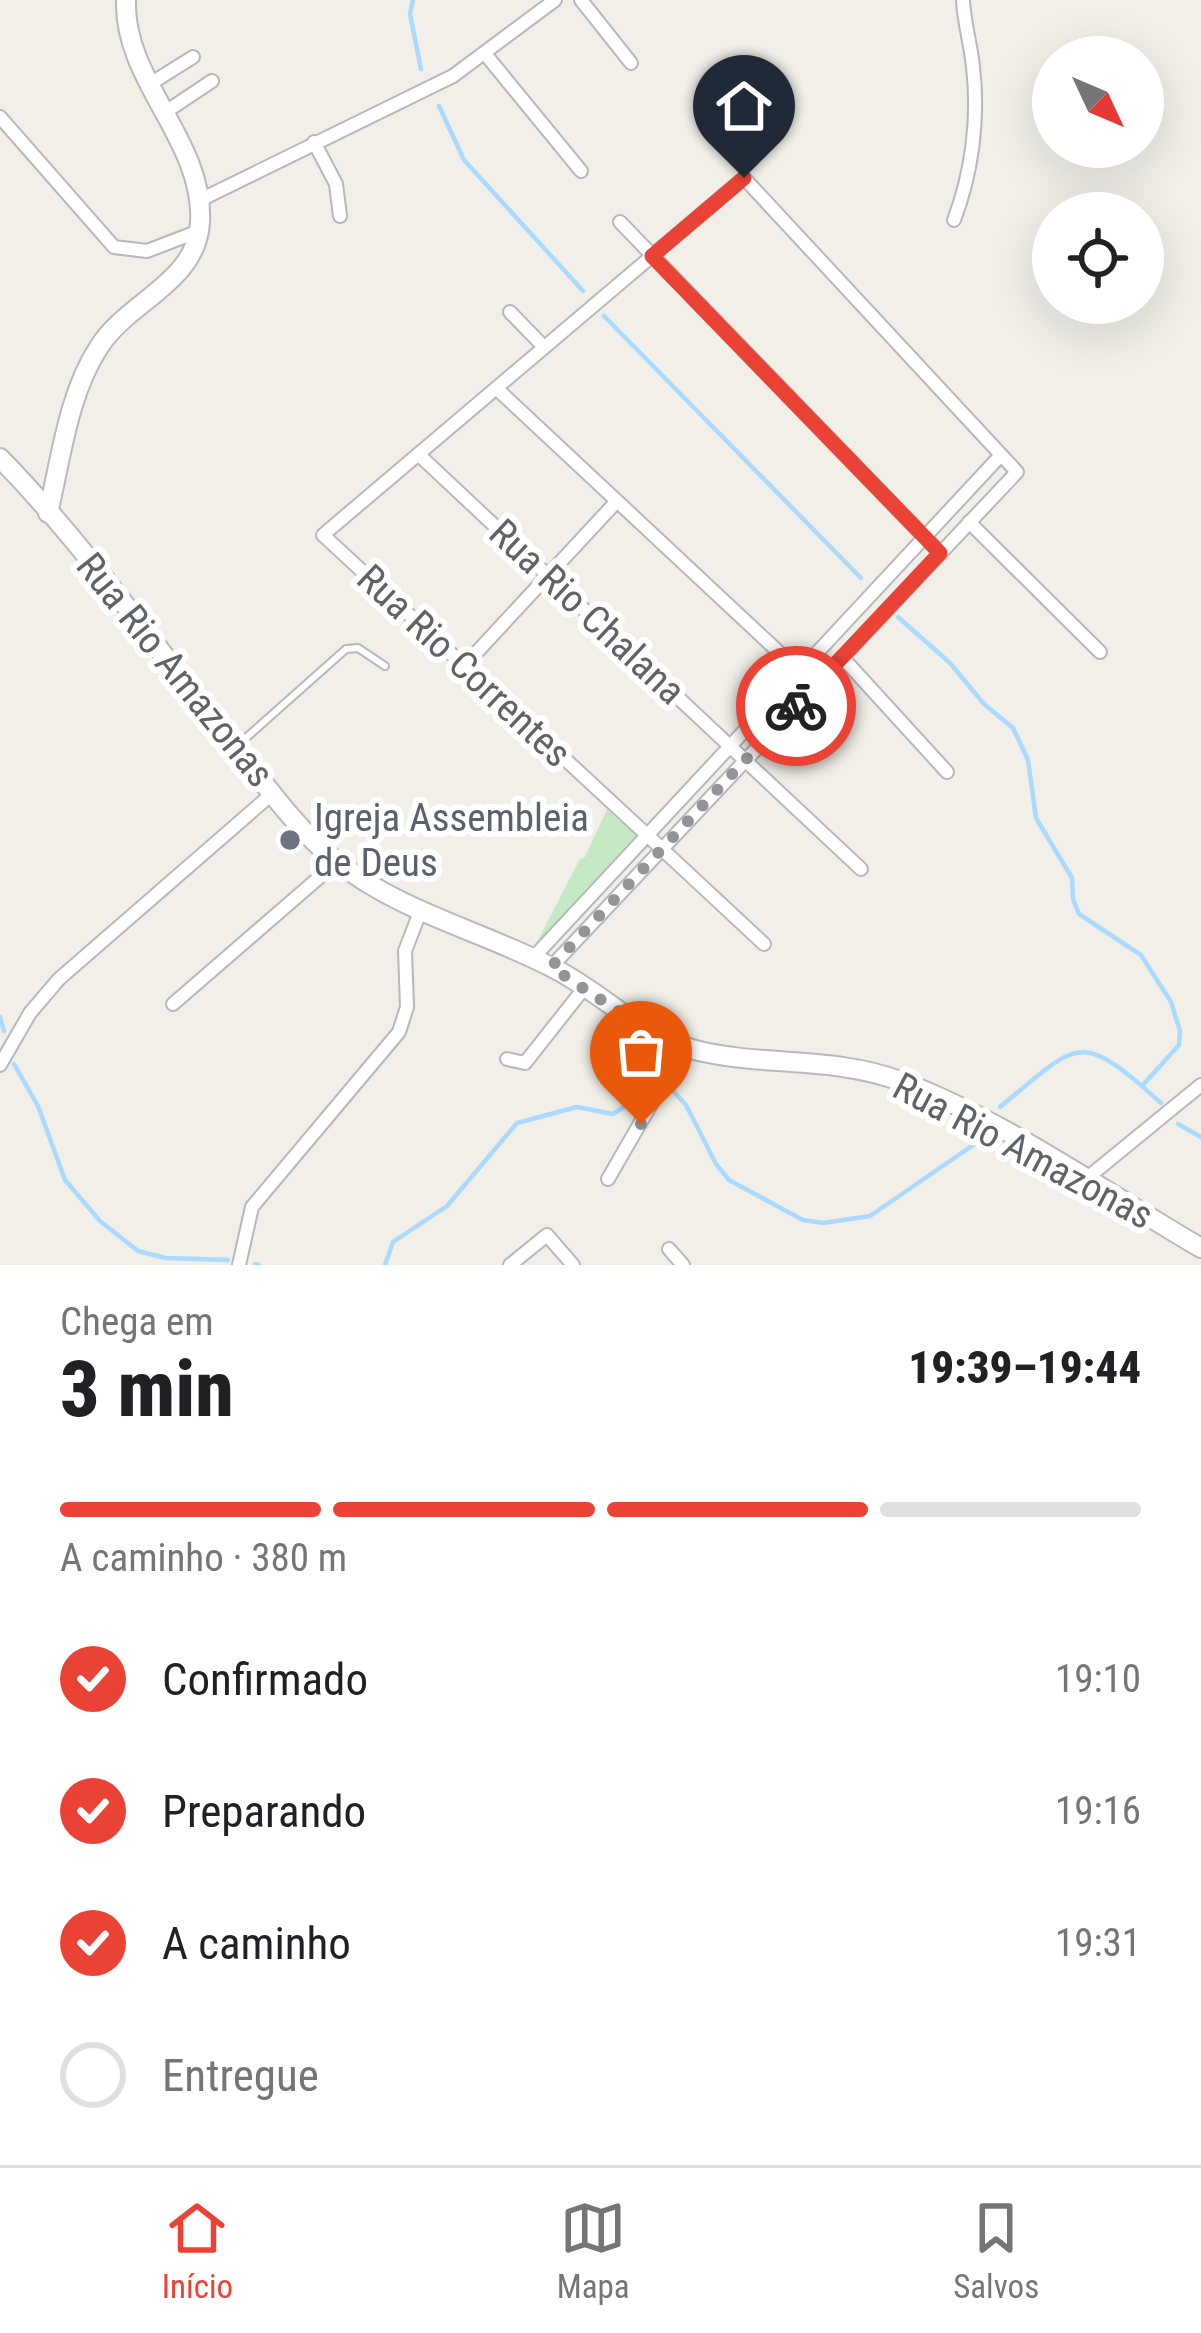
<!DOCTYPE html>
<html lang="pt">
<head>
<meta charset="utf-8">
<style>
	body { margin:0; font-family:"Roboto Condensed",sans-serif; background:#f2f2f2; color:#202124; height:100vh; display:flex; flex-direction:column; font-size:45px; white-space:nowrap }
	* { box-sizing:border-box; margin:0 }
	p { font-size:39px; color:#757577 }
	.icon { flex:none; width:66px; height:66px; fill:none; stroke:currentColor; stroke-width:2; stroke-linecap:round; stroke-linejoin:round }
	.map { position:relative; height:1265px; overflow:hidden }
	.sheet { display:flex; flex-direction:column; background:#fff; flex:1 }
	.sheet>* { flex:none }
	.needle { width:78px; rotate:134deg }
	.tools { position:absolute; left:1032px; top:36px; display:grid; gap:24px }
	.tools a { display:grid; place-items:center; width:132px; height:132px; border-radius:50%; background:#fff; box-shadow:0 12px 48px #0002; font-size:60px }
	.pin { position:absolute; display:grid; place-items:center; width:102px; height:102px; color:#fff; margin:-123px -51px; border-radius:50% 50% 50% 0; rotate:-45deg; box-shadow:0 0 12px #0007 }
	.pin .icon { rotate:45deg }
	.courier { position:absolute; display:grid; place-items:center; width:120px; height:120px; margin:-60px; border:9px solid #ea4335; border-radius:50%; background:#fff; color:#222; box-shadow:0 3px 15px #0007 }
	.headline em { font-style:normal; font-weight:800 }
	.headline div { display:flex; flex-direction:column-reverse }
	.headline { display:flex; align-items:center; justify-content:space-between; height:204px; padding:0 60px }
	h1 { font-size:78px; font-weight:800; line-height:90px }
	.bar { display:grid; grid-template-columns:repeat(4,1fr); gap:18px 12px; align-content:center; height:144px; padding:0 60px }
	.bar i { height:15px; border-radius:9px; background:#e0e0e0 }
	.bar .active { background:#ea4335 }
	.bar p { grid-column:span 4 }
	ol { padding:0 60px; list-style:none }
	li { display:flex; align-items:center; gap:36px; height:132px }
	li p { margin-inline-start:auto }
	li .icon { padding:12px; border-radius:50%; background:#ea4335; color:#fff; stroke-width:4 }
	li:last-child { color:#757577 }
	li i { width:66px; height:66px; border:6px solid #e0e0e0; border-radius:50% }
	.tab-bar { display:flex; justify-content:space-around; align-items:center; height:168px; border-top:3px solid #e0e0e0; background:#fff; font-size:33px; color:#757577 }
	.tab-bar a { display:grid; justify-items:center; gap:6px }
	.tab-bar .active { color:#ea4335 }
	.map>svg:first-child { display:block }
	.green { fill:#c5e8c5 }
	.lines { fill:none; stroke-linecap:round; stroke-linejoin:round }
	.stream { stroke:#aadaff; stroke-width:4.5 }
	.lane-casing { stroke:#b5b8bc; stroke-width:10 }
	.street-casing { stroke:#b5b8bc; stroke-width:16 }
	.secondary-casing { stroke:#b6babf; stroke-width:22 }
	.lane { stroke:#fff; stroke-width:6 }
	.street { stroke:#fff; stroke-width:12 }
	.secondary { stroke:#fff; stroke-width:18 }
	.done { stroke:#929495; stroke-width:12; stroke-dasharray:0 21.6 }
	.route { stroke:#ea4335; stroke-width:15 }
	.worship-dot { fill:#6b7280; stroke:#fff; stroke-width:4.5 }
	.labels { text-anchor:middle; dominant-baseline:central; stroke-width:12; stroke-linejoin:round; paint-order:stroke }
	.street-label { font-size:39px; fill:#5f6368; stroke:#fff }
	.worship-label { font-size:39px; fill:#5b616d; stroke:#fff; text-anchor:start }
</style>
</head>
<body>
<div class="map">
<svg width="1201" height="1265" viewBox="0 0 1201 1265">
	<rect width="100%" height="100%" fill="#f1efe8"/>
	<path class="green" d="M607 809 636 835 537 942 580 859 585 857Z"/>
	<g class="lines">
		<path class="stream" d="M413 0 410 14 421 69
			M439 106 464 160 583 291
			M604 316 861 578
			M898 617 950 663 984 704 1013 728 1028 760 1036 818 1072 878 1073 899 1079 914 1141 955 1171 1002 1180 1031 1179 1045 1142 1086
			M0 1017 4 1031
			M14 1064 38 1106 65 1180 100 1221 138 1251 166 1258 228 1260
			M673 1091 686 1105 716 1164 729 1180 803 1220 823 1223 870 1216 985 1137
			M1000 1107C1079 1042 1078 1028 1161 1103
			M1178 1124 1201 1137
			M255 1264 259 1265
			M385 1265 393 1242 447 1206 517 1123 577 1107 613 1114 654 1087"/>
		<defs>
			<path id="lane" d="M238 745 346 649 358 648 385 666"/>
			<path id="street" d="M581 0 631 63
				M486 55 581 171
				M150 84 193 57
				M164 113 212 81
				M0 117 114 247 147 251 199 231
				M314 142 336 184 340 216
				M198 201 453 76 555 0
				M954 220C972 173 979 118 973 67 971 45 964 23 963 0
				M620 222 940 553
				M510 312 544 347
				M496 388 815 686
				M418 454 861 869
				M969 522 1100 652
				M842 657 947 772
				M464 666 617 501
				M533 958 1001 455
				M551 967C706 802 861 637 1017 472L744 178 323 535 647 835 662 849 764 944
				M173 1004 337 862
				M507 1059 525 1063 585 987
				M0 1065 30 1013 59 979 273 793
				M608 1179 657 1094 674 1044
				M1086 1179 1201 1085
				M669 1249 683 1265
				M239 1265 252 1207 399 1032 407 1007 405 951 420 912
				M510 1265 547 1235 573 1265"/>
			<path id="secondary" d="M0 458C84 544 154 645 229 739 262 780 295 828 336 861 401 913 483 931 555 969 604 994 641 1036 695 1050 763 1067 833 1056 900 1081 1000 1118 1108 1194 1201 1248
				M48 513C61 459 68 394 99 347 128 301 196 283 200 223 205 141 123 81 126 0"/>
		</defs>
		<use href="#lane" class="lane-casing"/>
		<use href="#street" class="street-casing"/>
		<use href="#secondary" class="secondary-casing"/>
		<use href="#lane" class="lane"/>
		<use href="#street" class="street"/>
		<use href="#secondary" class="secondary"/>
	</g>
	<g class="lines">
		<path class="done" d="M641 1124 663 1080 674 1044 644 1028 551 967 796 706"/>
		<path class="route" d="M744 178 652 256 940 553 796 706"/>
	</g>
	<circle class="worship-dot" cx="290" cy="840" r="12"/>
	<g class="labels">
		<g class="street-label">
			<text transform="translate(587 612) rotate(43)">Rua Rio Chalana</text>
			<text transform="translate(464 666) rotate(43)">Rua Rio Correntes</text>
			<text transform="translate(175 670) rotate(51)">Rua Rio Amazonas</text>
			<text transform="translate(1023 1151) rotate(28)">Rua Rio Amazonas</text>
		</g>
		<g class="worship-label">
			<text x="314" y="818">Igreja Assembleia<tspan x="314" dy="45">de Deus</tspan></text>
		</g>
	</g>
</svg>
<div class="tools">
<a><svg class="needle" viewBox="-14 -14 28 28"><path d="M0-13l5 13h-10z" fill="#e53935"/><path d="M0 13l5-13h-10z" fill="#757577"/></svg></a>
<a><svg class="icon" aria-label="locate" viewBox="0 0 24 24"><circle cx="12" cy="12" r="6"/><path d="M12 2v4M12 18v4M2 12h4M18 12h4"/></svg></a>
</div>
<div class="pin" style="left:641px;top:1124px;background:#ea580c"><svg class="icon" aria-label="bag" viewBox="0 0 24 24"><path d="M5 8h14l-1 12H6zM9 8a3 3 0 0 1 6 0"/></svg></div>
<div class="pin" style="left:744px;top:178px;background:#1f2937"><svg class="icon" aria-label="home" viewBox="0 0 24 24"><path d="M3 11l9-7 9 7M6 9v11h12V9"/></svg></div>
<div class="courier" style="left:796px;top:706px"><svg class="icon" aria-label="bike" viewBox="0 0 24 24"><circle cx="6" cy="16" r="4"/><circle cx="18" cy="16" r="4"/><path d="M6 16l4-8h5l3 8M10 8l3 8H6M13 5h3"/></svg></div>
</div>
<section class="sheet">
<div class="headline"><div><h1>3 min</h1><p>Chega em</p></div><em>19:39–19:44</em></div>
<div class="bar"><i class="active"></i><i class="active"></i><i class="active"></i><i></i><p>A caminho · 380 m</p></div>
<ol>
<li><svg class="icon" aria-label="check" viewBox="0 0 24 24"><path d="M5 12l5 5 9-10"/></svg>Confirmado<p>19:10</p></li>
<li><svg class="icon" aria-label="check" viewBox="0 0 24 24"><path d="M5 12l5 5 9-10"/></svg>Preparando<p>19:16</p></li>
<li><svg class="icon" aria-label="check" viewBox="0 0 24 24"><path d="M5 12l5 5 9-10"/></svg>A caminho<p>19:31</p></li>
<li><i></i>Entregue</li>
</ol>
</section>
<nav class="tab-bar">
<a class="active"><svg class="icon" aria-label="home" viewBox="0 0 24 24"><path d="M3 11l9-7 9 7M6 9v11h12V9"/></svg>Início</a>
<a><svg class="icon" aria-label="map" viewBox="0 0 24 24"><path d="M3 6l6-2 6 2 6-2v14l-6 2-6-2-6 2zM9 4v14M15 6v14"/></svg>Mapa</a>
<a><svg class="icon" aria-label="saved" viewBox="0 0 24 24"><path d="M7 4h10v16l-5-4-5 4z"/></svg>Salvos</a>
</nav>
</body>
</html>
